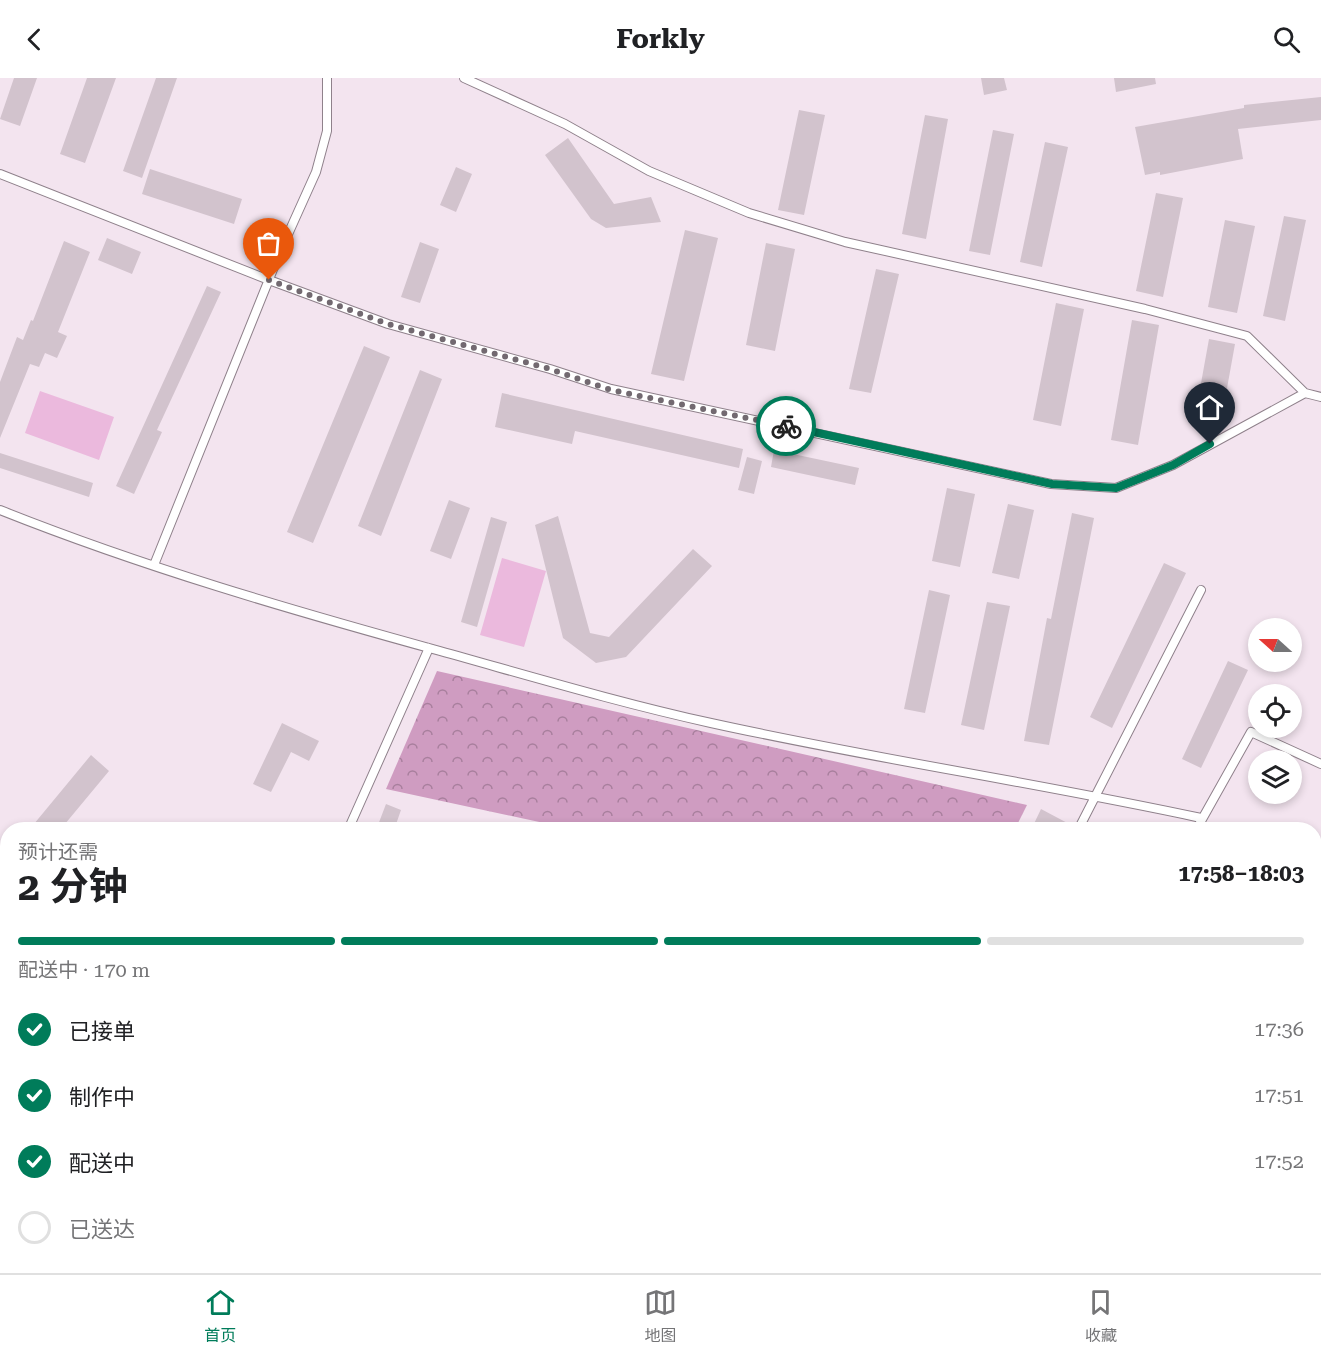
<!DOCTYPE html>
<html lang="zh">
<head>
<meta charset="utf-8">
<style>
	body { margin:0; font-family:"Roboto Serif","Noto Sans SC",serif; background:#f6f6f6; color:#202124; height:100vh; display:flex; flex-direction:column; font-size:22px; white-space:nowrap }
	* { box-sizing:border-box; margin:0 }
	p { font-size:20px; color:#757577 }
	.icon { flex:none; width:33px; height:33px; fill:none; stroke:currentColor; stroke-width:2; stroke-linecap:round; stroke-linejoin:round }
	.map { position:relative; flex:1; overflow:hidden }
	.details { position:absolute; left:0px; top:744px; width:1322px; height:452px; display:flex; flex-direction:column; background:#fff; border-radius:24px 24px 0 0; box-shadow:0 3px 9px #0003 }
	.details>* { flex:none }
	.needle { width:39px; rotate:291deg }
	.controls { position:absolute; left:1248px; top:540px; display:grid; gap:12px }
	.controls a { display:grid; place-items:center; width:54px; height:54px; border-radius:50%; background:#fff; box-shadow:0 3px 9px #0003; font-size:30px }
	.pin { position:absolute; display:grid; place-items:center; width:51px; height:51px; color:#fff; margin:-62px -26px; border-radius:50% 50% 50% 0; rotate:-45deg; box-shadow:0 0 6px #0007 }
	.pin .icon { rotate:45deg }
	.courier { position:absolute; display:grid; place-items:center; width:60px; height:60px; margin:-30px; border:4px solid #007c5a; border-radius:50%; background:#fff; color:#222; box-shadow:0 2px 8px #0007 }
	.overview em { font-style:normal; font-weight:700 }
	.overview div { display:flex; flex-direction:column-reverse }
	.overview { display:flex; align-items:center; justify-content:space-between; height:102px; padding:0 18px }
	h1 { font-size:39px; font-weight:700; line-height:45px }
	.bar { display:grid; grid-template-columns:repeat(4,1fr); gap:9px 6px; align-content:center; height:72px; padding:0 18px }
	.bar i { height:8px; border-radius:4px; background:#e0e0e0 }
	.bar .on { background:#007c5a }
	.bar p { grid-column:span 4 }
	ol { padding:0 18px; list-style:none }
	li { display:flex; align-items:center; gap:18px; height:66px }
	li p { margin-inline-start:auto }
	li .icon { padding:6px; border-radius:50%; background:#007c5a; color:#fff; stroke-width:4 }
	li:last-child { color:#757577 }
	li i { width:33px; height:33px; border:3px solid #e0e0e0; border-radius:50% }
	header { display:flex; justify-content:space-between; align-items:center; height:78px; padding:0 18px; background:#fff; font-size:27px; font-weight:700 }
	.tab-bar { display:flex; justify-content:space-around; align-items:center; height:84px; border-top:2px solid #e0e0e0; background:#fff; font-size:16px; color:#757577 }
	.tab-bar a { display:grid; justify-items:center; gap:3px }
	.tab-bar .on { color:#007c5a }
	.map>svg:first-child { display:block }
	.green { fill:#ebb9dd }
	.forest { fill:url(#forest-crowns) }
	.water { fill:url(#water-ripples); stroke:#64907e; stroke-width:1.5 }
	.building { fill:#d2c3cd }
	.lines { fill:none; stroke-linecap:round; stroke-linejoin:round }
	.service-casing { stroke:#8f818b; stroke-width:10 }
	.minor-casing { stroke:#8f818b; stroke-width:18 }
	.path { stroke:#b4a8b1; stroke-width:3; stroke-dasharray:4.5 4.5; stroke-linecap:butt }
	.service { stroke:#fff; stroke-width:8 }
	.minor { stroke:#fff; stroke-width:15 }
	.done { stroke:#726970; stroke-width:6; stroke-dasharray:0 10.8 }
	.route { stroke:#007c5a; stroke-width:8 }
</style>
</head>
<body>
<header><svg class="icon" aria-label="back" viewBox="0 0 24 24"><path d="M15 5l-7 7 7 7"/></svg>Forkly<svg class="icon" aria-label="search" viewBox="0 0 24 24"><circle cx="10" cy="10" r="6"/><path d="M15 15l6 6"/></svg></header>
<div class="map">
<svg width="1321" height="1195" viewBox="0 0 1321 1195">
	<defs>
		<pattern id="forest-crowns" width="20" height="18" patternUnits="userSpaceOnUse" patternTransform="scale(1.5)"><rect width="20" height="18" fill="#cf9cc1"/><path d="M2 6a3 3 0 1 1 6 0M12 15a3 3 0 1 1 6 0" fill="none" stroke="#a87f9d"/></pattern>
		<pattern id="water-ripples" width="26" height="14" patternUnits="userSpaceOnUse" patternTransform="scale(1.5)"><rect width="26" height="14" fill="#7bbda1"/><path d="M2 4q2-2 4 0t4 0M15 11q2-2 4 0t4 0" fill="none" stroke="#659a83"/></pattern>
	</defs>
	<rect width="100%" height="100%" fill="#f3e4ef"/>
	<path class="green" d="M40 313 114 339 99 382 25 355Z
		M502 480 546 493 524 569 480 557Z"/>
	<path class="forest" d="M437 593 1027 727 1015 751H572L386 711Z"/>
	<path class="water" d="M1321 1069V1195H672L690 1188H1314V1072Z"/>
	<path class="building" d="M14 0H37L20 48 0 41Z
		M87 0H116L85 85 60 76Z
		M156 0H177L142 100 123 93Z
		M981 0H1004L1007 12 984 17Z
		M1114 0H1155L1156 6 1116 14Z
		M1321 19V42L1238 51 1243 81 1160 97V94L1145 97 1135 49 1244 30V27Z
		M799 32 825 37 804 137 778 132Z
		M925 37 948 41 926 161 902 156Z
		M993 52 1014 56 990 177 969 173Z
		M568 60 614 126 651 119 661 144 606 150 591 141 545 77Z
		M1045 64 1068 69 1042 189 1020 184Z
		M456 89 472 96 456 134 440 127Z
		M150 91 242 121 234 146 142 116Z
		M1156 115 1183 120 1163 219 1136 213Z
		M1284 138 1306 142 1285 243 1263 238Z
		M1225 142 1255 148 1237 235 1208 229Z
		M685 152 718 160 684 303 651 296Z
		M107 160 141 174 132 196 98 182Z
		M64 163 90 174 58 254 67 258 57 280 45 275 39 289 30 286 0 360V304L17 259 23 262 31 242 33 243Z
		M420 164 439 171 420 225 401 219Z
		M766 165 795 171 775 273 746 267Z
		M876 191 899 196 871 315 849 311Z
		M207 208 221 214 157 352 162 354 134 416 116 408Z
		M1056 225 1084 231 1061 348 1033 342Z
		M1132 242 1159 247 1138 367 1111 362Z
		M1209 261 1235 266 1220 349 1194 344Z
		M364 268 390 279 313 465 287 454Z
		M420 292 442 301 381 458 358 448Z
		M502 315 743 371 739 390 575 353 572 366 495 349Z
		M774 372 859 390 855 407 771 389Z
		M0 375 93 405 89 419 0 390Z
		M747 379 762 383 754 416 738 412Z
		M947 410 975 416 960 489 932 483Z
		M449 422 470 430 451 481 430 473Z
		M1008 426 1034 432 1019 501 992 495Z
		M1072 435 1094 440 1049 667 1024 663 1047 540 1051 541Z
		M558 438 590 555 609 559 693 471 712 488 626 579 596 585 563 560 535 447Z
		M491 439 507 444 477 549 461 544Z
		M1164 485 1186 495 1112 650 1090 639Z
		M929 512 950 517 925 635 904 631Z
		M987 524 1010 528 984 652 961 647Z
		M1228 583 1248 592 1201 690 1182 681Z
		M282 645 319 663 309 683 291 674 271 714 253 706Z
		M91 677 109 693 60 752H29Z
		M386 726 401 732 394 752 378 747Z
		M1041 731 1073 748 1072 752H1031Z"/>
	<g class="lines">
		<defs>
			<path id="service" d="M0 96 269 202 388 246 550 291 611 311 1051 406 1116 410 1173 387 1305 315 1247 258 1145 231 845 164 749 135 649 93 565 46 464 0
				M1305 315 1321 319
				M0 432C143 489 291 532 440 573 530 598 620 625 711 645 874 681 1039 705 1201 740
				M154 487 280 174 316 94 327 53V0
				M348 752 429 570
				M1078 752 1201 512
				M1196 752 1251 654 1321 686
				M1314 941 1321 939"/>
			<path id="minor" d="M1314 963 1321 962
				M0 1156 8 1161"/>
		</defs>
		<use href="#service" class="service-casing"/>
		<use href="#minor" class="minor-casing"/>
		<path class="path" d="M290 1195 302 1188"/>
		<use href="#service" class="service"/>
		<use href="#minor" class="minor"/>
	</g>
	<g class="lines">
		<path class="done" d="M269 202 388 246 550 291 611 312 786 348"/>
		<path class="route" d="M786 348 1052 406 1116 410 1173 387 1210 366"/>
	</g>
</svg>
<div class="controls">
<a><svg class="needle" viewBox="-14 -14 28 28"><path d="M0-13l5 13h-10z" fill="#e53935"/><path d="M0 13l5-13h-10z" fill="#757577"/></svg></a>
<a><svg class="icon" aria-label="locate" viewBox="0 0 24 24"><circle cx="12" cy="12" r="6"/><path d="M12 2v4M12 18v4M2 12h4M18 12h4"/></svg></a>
<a><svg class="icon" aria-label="layers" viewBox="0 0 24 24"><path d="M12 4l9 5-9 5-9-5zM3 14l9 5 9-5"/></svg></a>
</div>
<div class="pin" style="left:269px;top:202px;background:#ea580c"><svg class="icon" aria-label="bag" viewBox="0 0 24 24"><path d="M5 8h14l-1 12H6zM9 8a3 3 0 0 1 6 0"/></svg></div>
<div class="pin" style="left:1210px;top:366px;background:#1f2937"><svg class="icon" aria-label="home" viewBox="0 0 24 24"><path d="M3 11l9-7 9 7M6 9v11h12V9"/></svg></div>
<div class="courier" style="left:786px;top:348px"><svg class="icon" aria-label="bike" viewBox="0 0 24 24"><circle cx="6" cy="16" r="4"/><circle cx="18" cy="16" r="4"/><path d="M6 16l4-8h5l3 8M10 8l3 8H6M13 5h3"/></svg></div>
<section class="details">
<div class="overview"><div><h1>2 分钟</h1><p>预计还需</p></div><em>17:58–18:03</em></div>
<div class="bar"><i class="on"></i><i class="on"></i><i class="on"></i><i></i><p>配送中 · 170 m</p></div>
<ol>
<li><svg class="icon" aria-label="check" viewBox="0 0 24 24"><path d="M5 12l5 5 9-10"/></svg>已接单<p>17:36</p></li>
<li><svg class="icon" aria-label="check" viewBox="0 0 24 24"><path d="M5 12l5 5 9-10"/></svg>制作中<p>17:51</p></li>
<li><svg class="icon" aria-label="check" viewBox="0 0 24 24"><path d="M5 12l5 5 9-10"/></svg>配送中<p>17:52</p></li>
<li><i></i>已送达</li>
</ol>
</section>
</div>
<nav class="tab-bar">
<a class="on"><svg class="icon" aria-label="home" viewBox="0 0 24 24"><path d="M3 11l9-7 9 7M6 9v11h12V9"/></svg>首页</a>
<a><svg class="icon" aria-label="map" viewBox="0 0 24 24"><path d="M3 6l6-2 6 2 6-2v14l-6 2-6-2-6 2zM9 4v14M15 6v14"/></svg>地图</a>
<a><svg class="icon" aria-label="saved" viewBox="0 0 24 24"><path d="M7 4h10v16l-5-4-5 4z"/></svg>收藏</a>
</nav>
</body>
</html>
